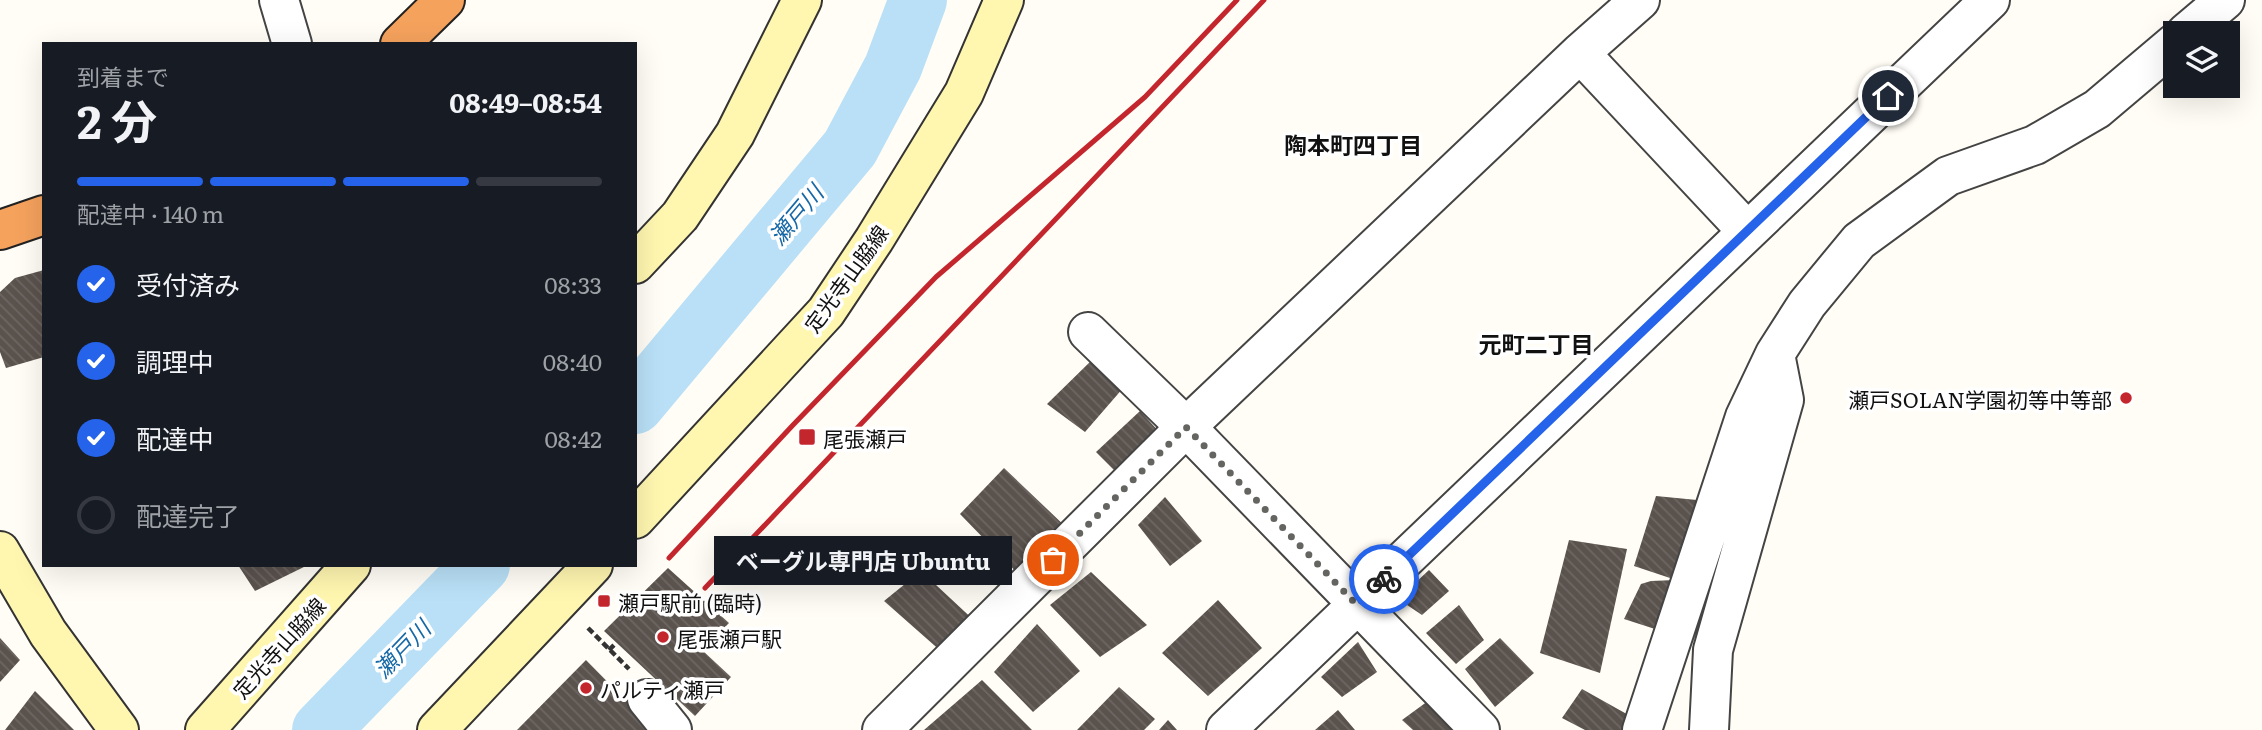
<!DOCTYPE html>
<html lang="ja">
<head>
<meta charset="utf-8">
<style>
	body { margin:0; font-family:Literata,"Noto Sans JP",serif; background:#242831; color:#f1f3f6; height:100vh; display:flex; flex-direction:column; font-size:26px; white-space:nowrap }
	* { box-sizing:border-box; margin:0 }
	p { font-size:23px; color:#9ea1a6 }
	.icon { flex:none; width:38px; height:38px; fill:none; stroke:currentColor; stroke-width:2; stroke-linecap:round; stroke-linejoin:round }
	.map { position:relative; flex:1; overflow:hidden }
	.panel { position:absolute; left:42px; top:42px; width:595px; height:525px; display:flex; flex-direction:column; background:#171b24; border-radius:0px; box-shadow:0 7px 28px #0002 }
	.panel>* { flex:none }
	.fabs { position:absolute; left:2163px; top:21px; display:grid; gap:14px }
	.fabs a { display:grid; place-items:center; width:77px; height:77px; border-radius:0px; background:#171b24; box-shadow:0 7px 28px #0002; font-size:35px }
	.pin { position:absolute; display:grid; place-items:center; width:60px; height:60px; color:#fff; margin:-30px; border:4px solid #fff; border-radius:50%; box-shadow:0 2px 7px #0007 }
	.courier { position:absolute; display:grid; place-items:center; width:70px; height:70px; margin:-35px; border:5px solid #2563eb; border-radius:50%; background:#fff; color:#222; box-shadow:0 2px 9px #0007 }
	.bubble { position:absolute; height:49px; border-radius:0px; background:#171b24; box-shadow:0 7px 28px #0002; font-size:23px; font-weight:700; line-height:49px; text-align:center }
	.overview em { font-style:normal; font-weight:700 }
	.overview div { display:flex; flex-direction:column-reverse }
	.overview { display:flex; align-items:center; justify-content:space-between; height:119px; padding:0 35px }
	h1 { font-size:46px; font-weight:700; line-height:52px }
	.bar { display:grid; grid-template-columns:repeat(4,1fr); gap:10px 7px; align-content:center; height:84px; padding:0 35px }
	.bar i { height:9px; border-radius:5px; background:#363941 }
	.bar .on { background:#2563eb }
	.bar p { grid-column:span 4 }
	ol { padding:0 35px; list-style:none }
	li { display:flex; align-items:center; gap:21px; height:77px }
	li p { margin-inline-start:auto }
	li .icon { padding:7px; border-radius:50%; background:#2563eb; color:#fff; stroke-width:4 }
	li:last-child { color:#9ea1a6 }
	li i { width:38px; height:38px; border:4px solid #363941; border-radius:50% }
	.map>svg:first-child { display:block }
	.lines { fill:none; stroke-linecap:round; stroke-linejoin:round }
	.river { stroke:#b9e0f7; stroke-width:58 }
	.building { fill:url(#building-back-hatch) }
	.street-casing { stroke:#444; stroke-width:42 }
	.secondary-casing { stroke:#333; stroke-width:42 }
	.highway-casing { stroke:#222; stroke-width:42 }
	.path { stroke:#333; stroke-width:4.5; stroke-dasharray:7 3.5; stroke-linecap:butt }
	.street { stroke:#fff; stroke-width:38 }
	.secondary { stroke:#fff6b0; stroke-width:38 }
	.highway { stroke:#f5a25d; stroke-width:38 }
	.rail { stroke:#c4262e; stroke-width:5 }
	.done { stroke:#646461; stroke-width:7; stroke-dasharray:0 12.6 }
	.route { stroke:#2563eb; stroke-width:9 }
	.poi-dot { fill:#c4262e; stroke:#fff; stroke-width:2.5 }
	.labels { text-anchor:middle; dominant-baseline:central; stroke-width:7; stroke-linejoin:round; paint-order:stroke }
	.street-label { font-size:21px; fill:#111; stroke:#fff }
	.poi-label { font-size:21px; fill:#111; stroke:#fff; text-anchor:start }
	.neighbourhood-label { font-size:23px; font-weight:bold; fill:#111; stroke:#fff }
	.water-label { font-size:23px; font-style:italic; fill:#1768a6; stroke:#fff }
</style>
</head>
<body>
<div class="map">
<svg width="2262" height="730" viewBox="0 0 2262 730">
	<defs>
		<pattern id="building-back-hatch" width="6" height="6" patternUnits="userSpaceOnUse" patternTransform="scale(1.75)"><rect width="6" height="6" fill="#5a524d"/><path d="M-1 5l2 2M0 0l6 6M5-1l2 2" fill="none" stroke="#6d6662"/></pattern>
	</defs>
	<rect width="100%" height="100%" fill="#fffdf5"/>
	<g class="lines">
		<path class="river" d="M635 405 850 148 893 67 918 0
			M321 730 481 565"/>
	</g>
	<path class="building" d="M44 270V357L6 368 0 352V292L15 278Z
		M1094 358 1124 387 1085 432 1047 404Z
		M1140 411 1163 436 1122 478 1096 452Z
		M1004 468 1068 529 1022 578 960 514Z
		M1656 496 1697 500 1676 580 1634 566Z
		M1165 497 1202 541 1170 566 1138 525Z
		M1569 540 1627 549 1600 673 1540 653Z
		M238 565H308L255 591Z
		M668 568 729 623 702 650 731 677 695 716 604 631Z
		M1429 570 1449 591 1422 615 1398 599Z
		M921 571 979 625 943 653 884 601Z
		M1091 572 1147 625 1100 657 1050 605Z
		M1676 580 1655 629 1624 619 1641 584 1651 581Z
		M1218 600 1262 648 1208 696 1162 653Z
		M1459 605 1484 640 1456 664 1426 633Z
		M1037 624 1080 671 1033 712 994 672Z
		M0 638 20 660 0 682Z
		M1500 638 1534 673 1495 707 1465 669Z
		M1358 642 1377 672 1342 697 1321 677Z
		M586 660 655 730H517Z
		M982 680 1032 730H924Z
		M1119 687 1155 719 1144 730H1077Z
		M1582 689 1632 717 1628 730H1585L1562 718Z
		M35 691 74 730H5Z
		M1428 701 1462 730H1413L1402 720Z
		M1338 710 1355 730H1315Z
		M1168 720 1177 730H1159Z"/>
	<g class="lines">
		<defs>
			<path id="street" d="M279 0 292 44
				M2186 33 2225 0
				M1580 53 1747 231
				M1088 332 1186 427 1480 730
				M647 699 672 730
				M882 730 1186 427 1580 53 1640 0
				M1226 730 1990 0
				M1642 730 1745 417 1775 354 1807 304 1859 241 1948 176 2035 145 2097 109 2175 43
				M1709 730 1713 650 1784 400 1775 354"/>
			<path id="secondary" d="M635 264 680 216 735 134 802 0
				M635 519 826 312 874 240 964 93 1004 0
				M0 551 48 633 119 730
				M205 730 351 565
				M437 730 593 565"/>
			<path id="highway" d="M400 44 445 0
				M0 230 44 215"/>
		</defs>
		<use href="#street" class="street-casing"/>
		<use href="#secondary" class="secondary-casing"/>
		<use href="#highway" class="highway-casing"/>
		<path class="path" d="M588 628 629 669
			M609 650 616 643"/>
		<use href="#street" class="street"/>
		<use href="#secondary" class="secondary"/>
		<use href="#highway" class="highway"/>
		<path class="rail" d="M669 558 793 425 936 277 1145 97 1237 0
			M705 588 1264 0"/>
	</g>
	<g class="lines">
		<path class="done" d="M1053 560 1186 427 1357 605 1384 579"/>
		<path class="route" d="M1384 579 1888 96"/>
	</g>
	<g class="poi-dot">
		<circle cx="2126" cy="398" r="7"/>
		<rect x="798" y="428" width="18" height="18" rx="3.5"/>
		<rect x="597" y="594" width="14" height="14" rx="3.5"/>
		<circle cx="663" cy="637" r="7"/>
		<circle cx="586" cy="688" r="7"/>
	</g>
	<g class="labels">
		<g class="street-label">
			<text transform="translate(845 278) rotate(-54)">定光寺山脇線</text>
			<text transform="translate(278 647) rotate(-48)">定光寺山脇線</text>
		</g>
		<g class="poi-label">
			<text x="2112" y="398" text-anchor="end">瀬戸SOLAN学園初等中等部</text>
			<text x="823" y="437">尾張瀬戸</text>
			<text x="618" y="601">瀬戸駅前 (臨時)</text>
			<text x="677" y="637">尾張瀬戸駅</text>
			<text x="600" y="688">パルティ瀬戸</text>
		</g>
		<g class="neighbourhood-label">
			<text x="1353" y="144">陶本町四丁目</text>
			<text x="1536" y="343">元町二丁目</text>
		</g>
		<g class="water-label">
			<text transform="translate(795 214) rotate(-50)">瀬戸川</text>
			<text transform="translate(401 648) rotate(-46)">瀬戸川</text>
		</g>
	</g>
</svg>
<div class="fabs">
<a><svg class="icon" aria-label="layers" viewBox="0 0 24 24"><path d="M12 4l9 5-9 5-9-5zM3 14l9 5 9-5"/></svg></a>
</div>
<div class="pin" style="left:1053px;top:560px;background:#ea580c"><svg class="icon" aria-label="bag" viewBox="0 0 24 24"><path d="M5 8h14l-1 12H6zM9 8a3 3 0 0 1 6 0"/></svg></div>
<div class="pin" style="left:1888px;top:96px;background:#1f2937"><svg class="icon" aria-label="home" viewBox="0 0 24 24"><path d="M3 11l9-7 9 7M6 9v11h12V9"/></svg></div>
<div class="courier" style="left:1384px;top:579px"><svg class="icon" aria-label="bike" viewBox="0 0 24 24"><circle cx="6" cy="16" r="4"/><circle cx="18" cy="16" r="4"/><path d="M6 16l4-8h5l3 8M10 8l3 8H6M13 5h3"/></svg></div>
<div class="bubble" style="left:714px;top:536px;width:298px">ベーグル専門店 Ubuntu</div>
<section class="panel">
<div class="overview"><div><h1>2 分</h1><p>到着まで</p></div><em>08:49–08:54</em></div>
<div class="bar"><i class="on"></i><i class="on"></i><i class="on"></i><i></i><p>配達中 · 140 m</p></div>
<ol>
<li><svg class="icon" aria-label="check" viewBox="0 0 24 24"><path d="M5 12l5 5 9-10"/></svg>受付済み<p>08:33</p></li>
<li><svg class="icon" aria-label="check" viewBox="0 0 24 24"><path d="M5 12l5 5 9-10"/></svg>調理中<p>08:40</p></li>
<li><svg class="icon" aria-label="check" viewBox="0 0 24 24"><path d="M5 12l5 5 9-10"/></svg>配達中<p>08:42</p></li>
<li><i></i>配達完了</li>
</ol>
</section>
</div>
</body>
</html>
